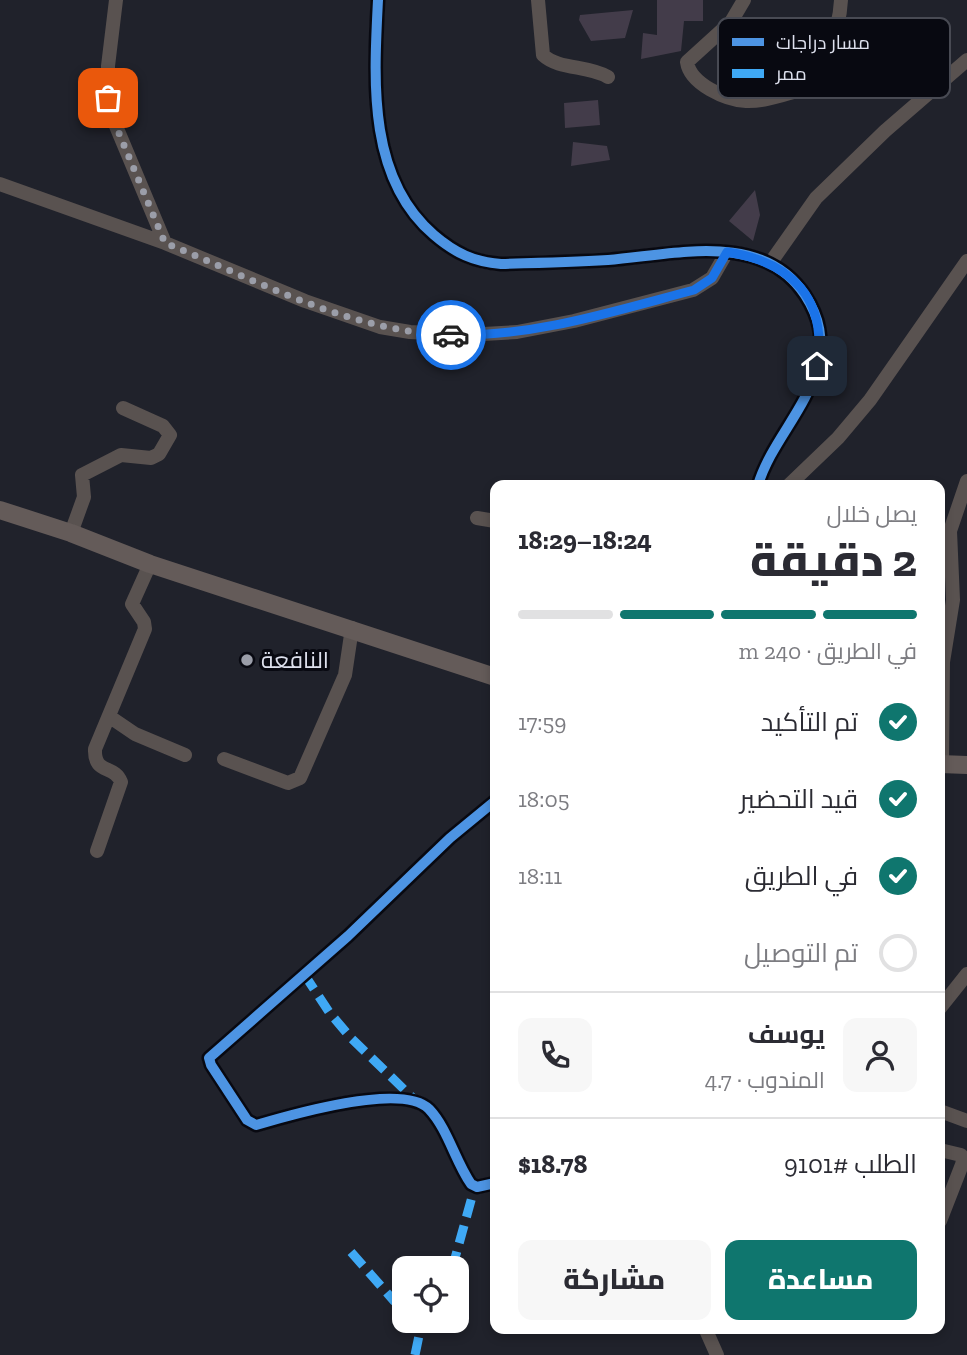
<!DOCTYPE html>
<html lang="ar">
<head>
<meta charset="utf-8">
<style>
	body { margin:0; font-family:"Zilla Slab",Cairo,serif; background:#f7f7f7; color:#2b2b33; direction:rtl; height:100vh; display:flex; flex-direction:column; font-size:26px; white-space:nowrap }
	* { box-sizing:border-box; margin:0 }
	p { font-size:23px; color:#7c7c81 }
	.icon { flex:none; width:38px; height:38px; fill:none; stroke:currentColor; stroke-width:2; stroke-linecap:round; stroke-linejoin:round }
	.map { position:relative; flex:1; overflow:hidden; direction:ltr }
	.panel { position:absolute; left:490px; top:480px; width:455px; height:854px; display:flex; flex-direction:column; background:#fff; border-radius:14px; box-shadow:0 4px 10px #0003; direction:rtl }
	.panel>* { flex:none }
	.buttons { position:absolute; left:392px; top:1256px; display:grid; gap:14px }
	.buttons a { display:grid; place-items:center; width:77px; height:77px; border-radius:14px; background:#fff; box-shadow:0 4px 10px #0003; font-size:35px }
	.pin { position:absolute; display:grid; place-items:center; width:60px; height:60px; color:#fff; margin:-30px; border-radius:14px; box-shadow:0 4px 10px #0006 }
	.courier { position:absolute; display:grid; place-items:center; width:70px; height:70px; margin:-35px; border:5px solid #1a73e8; border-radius:50%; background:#fff; color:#222; box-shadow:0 2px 9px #0007 }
	.head em { font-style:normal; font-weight:800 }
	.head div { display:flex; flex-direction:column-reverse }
	.head { display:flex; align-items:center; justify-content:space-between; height:119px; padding:0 28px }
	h1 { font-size:46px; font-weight:800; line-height:52px }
	.bar { display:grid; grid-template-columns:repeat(4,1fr); gap:10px 7px; align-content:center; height:84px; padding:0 28px }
	.bar i { height:9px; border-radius:5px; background:#e1e1e2 }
	.bar .selected { background:#0f766e }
	.bar p { grid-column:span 4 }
	.line { display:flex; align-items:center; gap:18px; padding:0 28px; border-top:2px solid #e1e1e2 }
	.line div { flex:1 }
	.round { display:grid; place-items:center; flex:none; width:74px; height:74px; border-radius:14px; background:#f7f7f7 }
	ol { padding:0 28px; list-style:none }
	li { display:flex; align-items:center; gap:21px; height:77px }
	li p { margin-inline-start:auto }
	li .icon { padding:7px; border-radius:50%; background:#0f766e; color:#fff; stroke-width:4 }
	li:last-child { color:#7c7c81 }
	li i { width:38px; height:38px; border:4px solid #e1e1e2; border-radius:50% }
	.primary-button { display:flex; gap:14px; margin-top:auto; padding:14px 28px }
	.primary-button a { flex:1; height:80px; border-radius:14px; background:#0f766e; color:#fff; font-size:28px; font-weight:800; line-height:80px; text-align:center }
	.primary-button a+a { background:#f7f7f7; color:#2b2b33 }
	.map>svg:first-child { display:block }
	.building { fill:#433c4a }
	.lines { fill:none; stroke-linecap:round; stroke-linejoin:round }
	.minor { stroke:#595250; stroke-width:14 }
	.major { stroke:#645b59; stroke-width:18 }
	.quiet { stroke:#3fa9f5; stroke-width:9; stroke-dasharray:18 9; stroke-linecap:butt }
	.cycleway-casing { stroke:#080911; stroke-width:15 }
	.cycleway { stroke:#4d94e3; stroke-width:10 }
	.done { stroke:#9b9ea9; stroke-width:7; stroke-dasharray:0 12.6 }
	.route { stroke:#1a73e8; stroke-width:9 }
	.poi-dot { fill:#9b9ea9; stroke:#080911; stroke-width:2.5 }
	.labels { text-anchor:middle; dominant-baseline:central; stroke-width:6; stroke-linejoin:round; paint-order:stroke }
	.poi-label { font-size:23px; fill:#dde0ed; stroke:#080911; text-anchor:start }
	.key { fill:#080911; stroke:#484a53; stroke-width:2 }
	.key-label { font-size:19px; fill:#dde0ed }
</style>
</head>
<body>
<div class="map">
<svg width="967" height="1355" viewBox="0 0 967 1355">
	<rect width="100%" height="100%" fill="#20222b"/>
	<path class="building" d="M657 0H703V21H684L681 51 641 59 643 33 657 35Z
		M633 10 625 38 591 41 579 20 580 15Z
		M598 100 600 125 565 128 564 103Z
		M573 142 607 146 610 160 571 166Z
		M755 190 760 215 753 241 729 221Z"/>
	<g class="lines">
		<path class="minor" d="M116 0 108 66V107L165 243
			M378 0C374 80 367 178 434 235 455 253 474 262 501 264 537 263 572 262 608 260 673 255 762 230 805 295 820 318 824 339 817 366 807 409 771 442 758 485
			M538 0 543 55C559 70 588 65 608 77
			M744 0 731 22 687 62C690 84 726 100 746 101 769 102 791 91 814 87 858 80 902 78 947 76
			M794 92C820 61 839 42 841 0
			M0 184 165 243 305 301 380 327 410 332 466 335 517 332 574 321 693 290 712 278 727 252
			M771 262 816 198 885 131 967 60
			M789 485 838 438 870 400 967 261
			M477 518 495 521
			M71 533 84 497 82 475 121 455 151 458 159 454 170 435 163 426 123 408
			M110 717 135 734 185 755
			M224 759 288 783 300 778 345 675 352 628
			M942 764 943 662 953 600 950 531 967 481
			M495 801 450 838 348 936 209 1058 211 1065 247 1120 256 1125C290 1115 402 1082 429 1109 448 1129 455 1161 471 1184L477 1187 495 1183
			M97 851 121 782C114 764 94 775 95 749L145 629 144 622 132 604 150 564
			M940 1008 967 974
			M940 1111 967 1121
			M940 1150 961 1155 963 1162 940 1221
			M705 1328 717 1355"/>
		<path class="major" d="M0 510 71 533 150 564 495 677
			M940 764 967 765"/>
		<path class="quiet" d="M304 974 329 1012 351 1038 416 1101
			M351 1252 394 1301 404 1309
			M452 1269 475 1186
			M415 1355 422 1321"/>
		<defs>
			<path id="cycleway" d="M378 0C374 80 367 178 434 235 455 253 474 262 501 264 537 263 572 262 608 260 673 255 762 230 805 295 820 318 824 339 817 366 807 409 771 442 758 485
				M495 801 450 838 348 936 209 1058 211 1065 247 1120 256 1125C290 1115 402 1082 429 1109 448 1129 455 1161 471 1184L477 1187 495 1183"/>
		</defs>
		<use href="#cycleway" class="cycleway-casing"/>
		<use href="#cycleway" class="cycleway"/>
	</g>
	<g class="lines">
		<path class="done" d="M108 98V107L165 243C257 280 349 332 451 335"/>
		<path class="route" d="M451 335C534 337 614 311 694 290L712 278 727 252C792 262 828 299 817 366"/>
	</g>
	<circle class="poi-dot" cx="247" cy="660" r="7"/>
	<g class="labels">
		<g class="poi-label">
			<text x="261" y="660">النافعة</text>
		</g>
	</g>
	<rect x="718" y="18" width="232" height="80" rx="10" class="key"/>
	<rect x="732" y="38" width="32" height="8" fill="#4d94e3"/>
	<rect x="732" y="69" width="32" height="9" fill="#3fa9f5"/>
	<g class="key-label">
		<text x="776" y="49">مسار دراجات</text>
		<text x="776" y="80">ممر</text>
	</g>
</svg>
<div class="buttons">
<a><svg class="icon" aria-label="locate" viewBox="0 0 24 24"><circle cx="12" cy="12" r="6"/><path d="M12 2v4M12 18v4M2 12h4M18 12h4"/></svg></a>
</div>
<div class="pin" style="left:108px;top:98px;background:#ea580c"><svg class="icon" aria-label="bag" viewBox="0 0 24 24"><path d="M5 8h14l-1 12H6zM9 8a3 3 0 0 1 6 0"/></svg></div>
<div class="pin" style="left:817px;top:366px;background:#1f2937"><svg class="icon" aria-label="home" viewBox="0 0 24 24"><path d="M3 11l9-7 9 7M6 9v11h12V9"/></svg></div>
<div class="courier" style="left:451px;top:335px"><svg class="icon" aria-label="car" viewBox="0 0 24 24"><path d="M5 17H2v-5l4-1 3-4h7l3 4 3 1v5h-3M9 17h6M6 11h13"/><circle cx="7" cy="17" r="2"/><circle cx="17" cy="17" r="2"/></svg></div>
<section class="panel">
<div class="head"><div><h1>2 دقيقة</h1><p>يصل خلال</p></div><em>18:24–18:29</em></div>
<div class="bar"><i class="selected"></i><i class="selected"></i><i class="selected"></i><i></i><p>في الطريق · 240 m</p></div>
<ol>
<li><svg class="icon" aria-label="check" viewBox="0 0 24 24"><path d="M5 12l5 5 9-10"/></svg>تم التأكيد<p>17:59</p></li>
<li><svg class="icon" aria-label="check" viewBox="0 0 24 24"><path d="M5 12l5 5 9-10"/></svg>قيد التحضير<p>18:05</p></li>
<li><svg class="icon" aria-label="check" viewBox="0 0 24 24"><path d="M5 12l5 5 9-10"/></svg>في الطريق<p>18:11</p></li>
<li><i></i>تم التوصيل</li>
</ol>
<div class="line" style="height:126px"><a class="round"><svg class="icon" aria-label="person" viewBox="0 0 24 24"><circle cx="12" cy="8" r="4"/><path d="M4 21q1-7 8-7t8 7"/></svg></a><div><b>يوسف</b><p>المندوب · 4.7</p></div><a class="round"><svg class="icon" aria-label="phone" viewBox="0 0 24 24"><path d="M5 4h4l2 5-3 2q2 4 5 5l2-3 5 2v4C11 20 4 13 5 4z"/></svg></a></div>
<div class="line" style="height:91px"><div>الطلب #9101</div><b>$18.78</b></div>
<div class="primary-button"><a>مساعدة</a><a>مشاركة</a></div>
</section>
</div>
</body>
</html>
